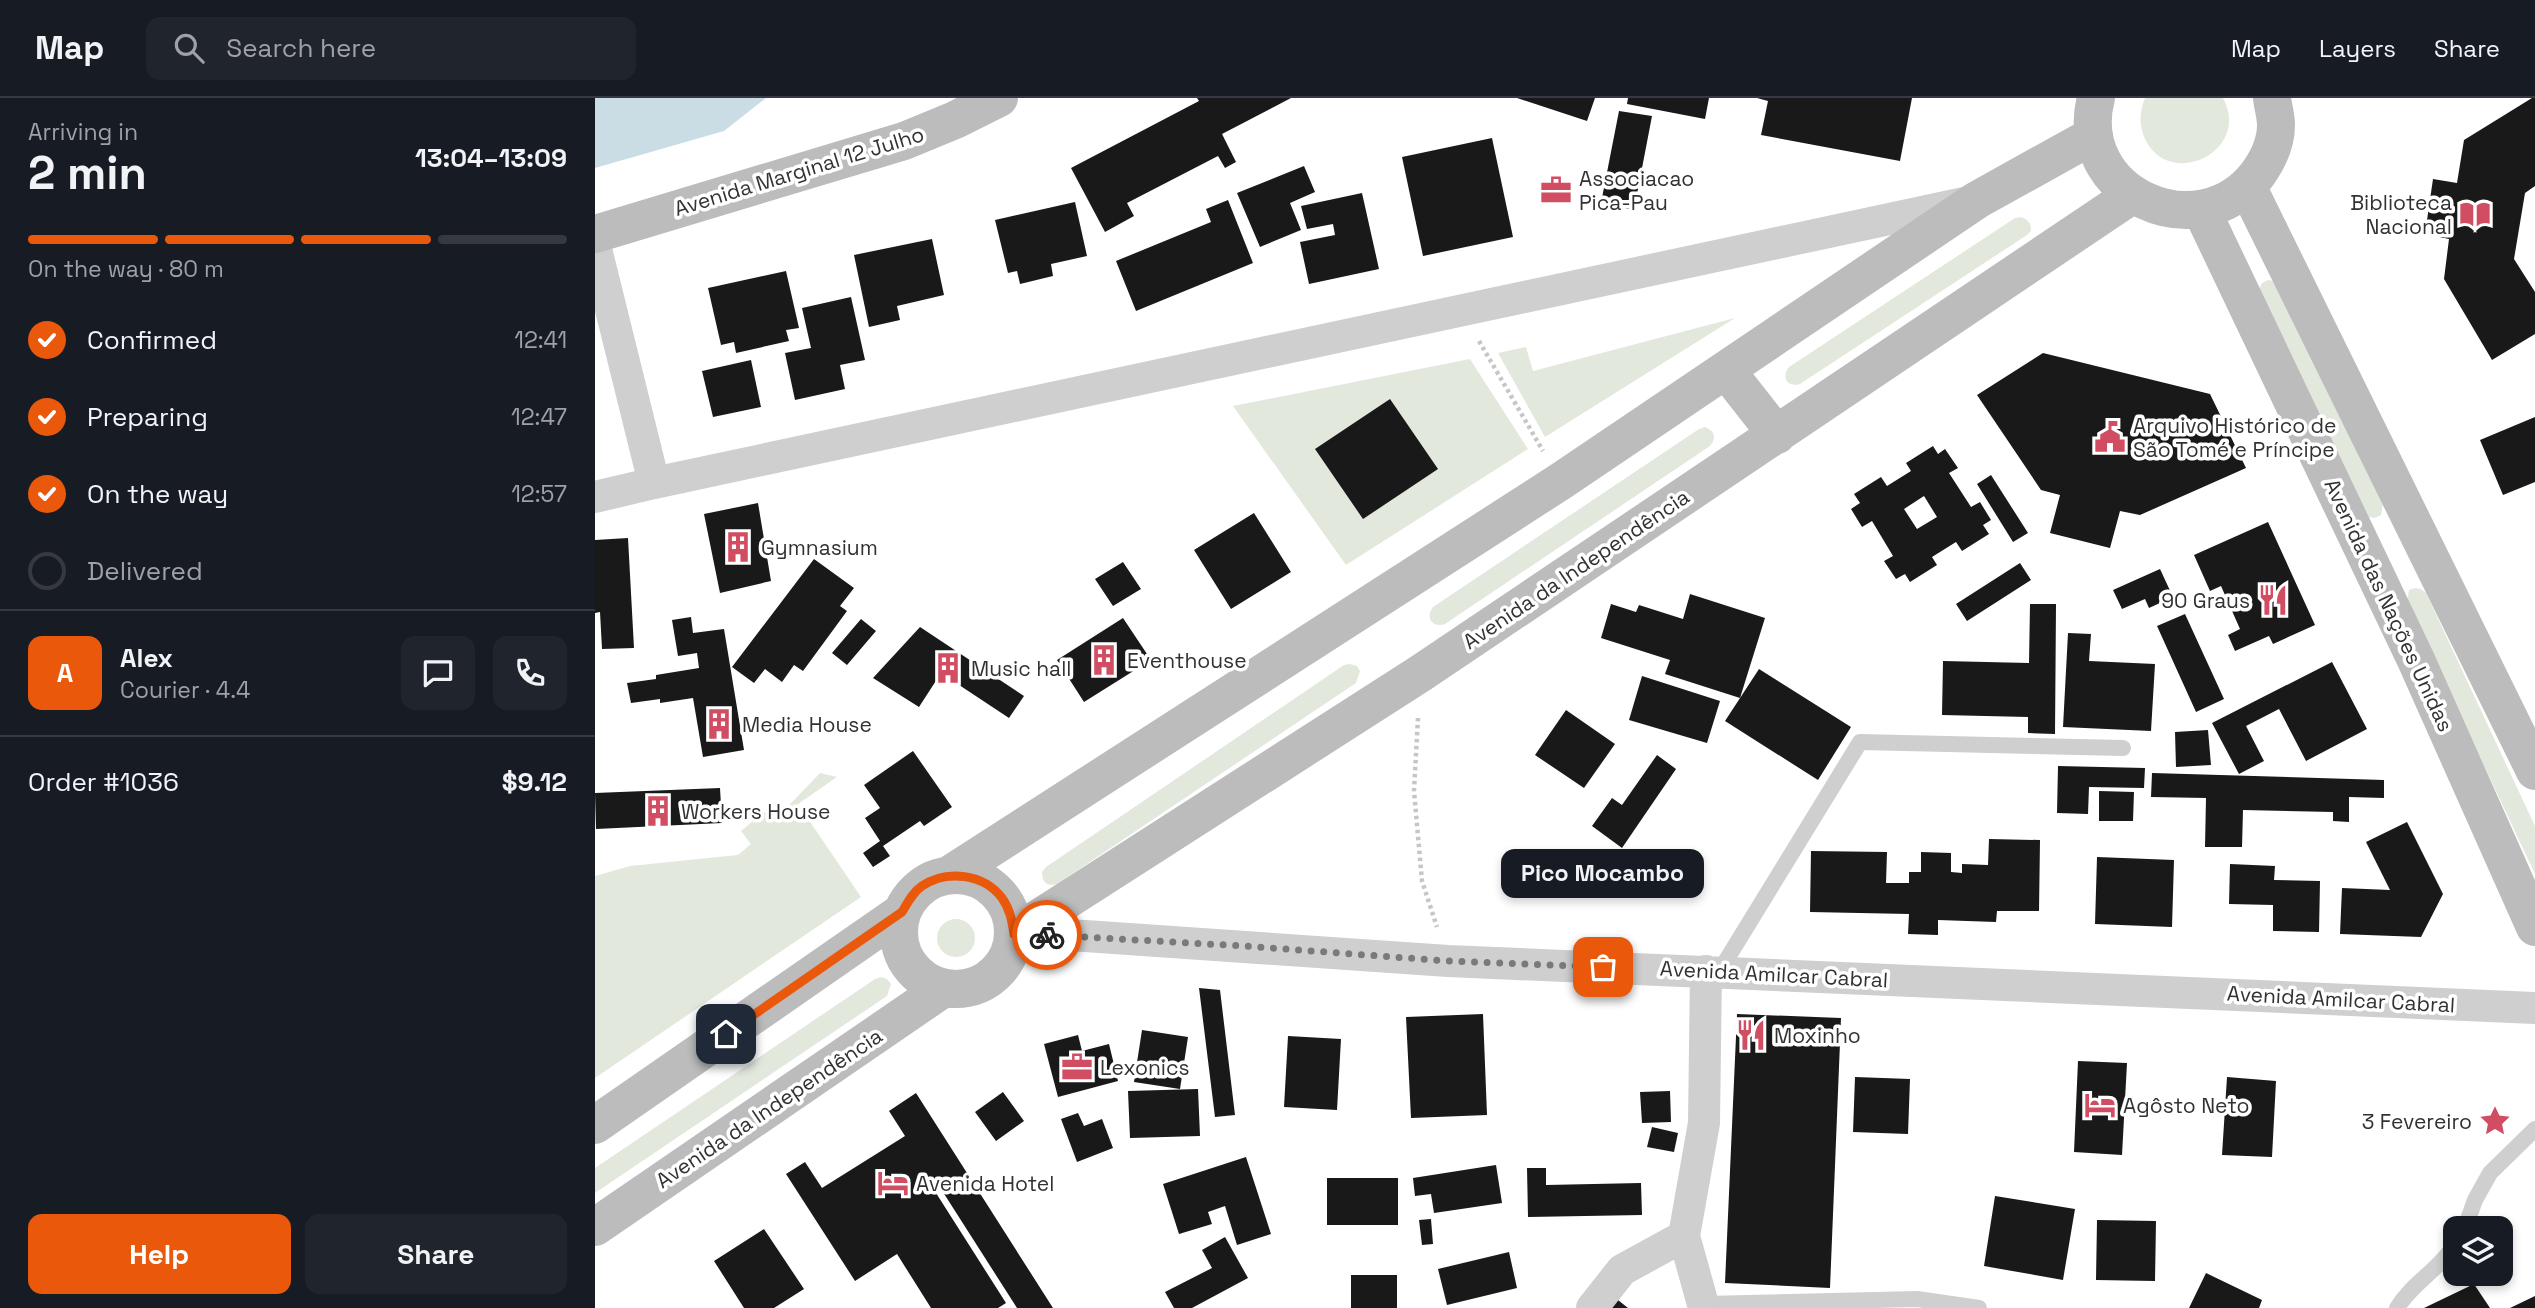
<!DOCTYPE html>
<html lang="en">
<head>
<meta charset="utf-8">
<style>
	body { margin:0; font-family:"Space Grotesk",sans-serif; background:#20242c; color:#f1f3f6; height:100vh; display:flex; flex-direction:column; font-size:26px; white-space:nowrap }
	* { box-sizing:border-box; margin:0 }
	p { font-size:23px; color:#9ea1a6 }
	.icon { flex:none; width:38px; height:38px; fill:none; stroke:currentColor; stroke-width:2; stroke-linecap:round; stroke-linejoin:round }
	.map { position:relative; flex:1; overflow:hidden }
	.details { display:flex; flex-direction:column; background:#171b24; width:595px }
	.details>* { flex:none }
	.buttons { position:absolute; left:1848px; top:1118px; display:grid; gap:14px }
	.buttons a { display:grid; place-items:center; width:70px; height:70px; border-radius:14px; background:#171b24; box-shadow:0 4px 10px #0003; font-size:35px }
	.pin { position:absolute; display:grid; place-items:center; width:60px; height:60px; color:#fff; margin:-30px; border-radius:14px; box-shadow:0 4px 10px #0006 }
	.courier { position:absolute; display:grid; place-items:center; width:70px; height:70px; margin:-35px; border:5px solid #ea580c; border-radius:50%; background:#fff; color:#222; box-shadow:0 2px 9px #0007 }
	.bubble { position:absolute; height:49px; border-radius:14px; background:#171b24; box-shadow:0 4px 10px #0003; font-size:23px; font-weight:800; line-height:49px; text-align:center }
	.summary em { font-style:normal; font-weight:800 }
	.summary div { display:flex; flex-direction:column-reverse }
	.summary { display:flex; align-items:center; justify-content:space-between; height:119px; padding:0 28px }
	h1 { font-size:46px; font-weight:800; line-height:52px }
	.bar { display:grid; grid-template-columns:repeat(4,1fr); gap:10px 7px; align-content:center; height:84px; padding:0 28px }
	.bar i { height:9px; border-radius:5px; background:#363941 }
	.bar .selected { background:#ea580c }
	.bar p { grid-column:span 4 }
	.line { display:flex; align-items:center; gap:18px; padding:0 28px; border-top:2px solid #363941 }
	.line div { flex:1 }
	.round { display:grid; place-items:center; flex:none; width:74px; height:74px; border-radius:14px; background:#20242c }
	ol { padding:0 28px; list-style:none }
	li { display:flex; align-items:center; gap:21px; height:77px }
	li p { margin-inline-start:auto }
	li .icon { padding:7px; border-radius:50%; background:#ea580c; color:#fff; stroke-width:4 }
	li:last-child { color:#9ea1a6 }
	li i { width:38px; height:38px; border:4px solid #363941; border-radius:50% }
	.button { display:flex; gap:14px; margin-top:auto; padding:14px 28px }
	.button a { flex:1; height:80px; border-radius:14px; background:#ea580c; color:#fff; font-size:28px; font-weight:800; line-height:80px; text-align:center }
	.button a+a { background:#20242c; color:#f1f3f6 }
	header { display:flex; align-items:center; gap:42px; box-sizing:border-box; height:98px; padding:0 35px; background:#171b24; border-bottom:2px solid #363941 }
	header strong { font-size:33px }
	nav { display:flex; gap:38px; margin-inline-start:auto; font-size:24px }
	.search { width:490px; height:63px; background:#20242c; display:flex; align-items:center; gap:18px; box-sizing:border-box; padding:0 24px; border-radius:14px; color:#9ea1a6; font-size:26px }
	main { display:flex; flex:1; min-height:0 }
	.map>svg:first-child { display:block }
	.green { fill:#e3e8dd }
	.water { fill:#cadde4 }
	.building { fill:#191919; fill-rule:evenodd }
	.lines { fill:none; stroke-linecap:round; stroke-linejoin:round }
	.path { stroke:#c6c6c6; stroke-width:4.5; stroke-dasharray:3.5 3.5; stroke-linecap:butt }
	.lane { stroke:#cfcfcf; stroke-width:16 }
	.street { stroke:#cfcfcf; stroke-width:32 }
	.secondary { stroke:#bcbcbc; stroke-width:38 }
	.done { stroke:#7a7a7a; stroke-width:7; stroke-dasharray:0 12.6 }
	.route { stroke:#ea580c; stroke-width:9 }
	.labels { text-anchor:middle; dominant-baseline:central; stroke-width:7; stroke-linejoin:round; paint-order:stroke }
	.street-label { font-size:21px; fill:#323232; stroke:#fff }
	.poi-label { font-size:21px; fill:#323232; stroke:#fff; text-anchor:start }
</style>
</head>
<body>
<header>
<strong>Map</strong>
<div class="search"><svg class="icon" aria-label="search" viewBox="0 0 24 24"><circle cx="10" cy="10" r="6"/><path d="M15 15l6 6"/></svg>Search here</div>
<nav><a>Map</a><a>Layers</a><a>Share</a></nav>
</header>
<main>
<section class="details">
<div class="summary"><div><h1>2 min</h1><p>Arriving in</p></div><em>13:04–13:09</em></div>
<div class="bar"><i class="selected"></i><i class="selected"></i><i class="selected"></i><i></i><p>On the way · 80 m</p></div>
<ol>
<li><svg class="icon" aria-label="check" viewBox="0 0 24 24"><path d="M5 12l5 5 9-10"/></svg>Confirmed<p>12:41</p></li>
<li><svg class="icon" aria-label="check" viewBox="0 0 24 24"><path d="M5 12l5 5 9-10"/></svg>Preparing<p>12:47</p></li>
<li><svg class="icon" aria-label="check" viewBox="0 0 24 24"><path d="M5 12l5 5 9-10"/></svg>On the way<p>12:57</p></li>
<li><i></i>Delivered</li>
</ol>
<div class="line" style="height:126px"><b class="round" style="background:#ea580c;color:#fff">A</b><div><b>Alex</b><p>Courier · 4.4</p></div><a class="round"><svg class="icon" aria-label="chat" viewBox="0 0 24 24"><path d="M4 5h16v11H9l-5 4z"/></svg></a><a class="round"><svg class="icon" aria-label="phone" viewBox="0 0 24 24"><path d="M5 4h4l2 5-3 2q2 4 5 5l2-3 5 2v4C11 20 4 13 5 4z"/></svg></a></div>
<div class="line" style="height:91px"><div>Order #1036</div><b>$9.12</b></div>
<div class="button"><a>Help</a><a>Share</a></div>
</section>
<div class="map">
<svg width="1940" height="1210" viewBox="0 0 1940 1210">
	<rect width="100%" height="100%" fill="#fff"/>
	<path class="green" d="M1550 0H1628C1658 55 1569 95 1548 36 1544 23 1545 12 1550 0Z
		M1426 119C1434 122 1436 125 1436 133L1432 137 1205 286C1192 290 1186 279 1194 269L1420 120Z
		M1673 182 1679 183 1788 405 1786 417 1780 420 1774 419 1664 191 1667 185Z
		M1140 220 950 339 903 255 931 249 938 273Z
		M875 261 933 351 751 467 638 308Z
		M1110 329C1120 333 1122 340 1115 348L850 526C837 530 830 520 838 509L1104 331Z
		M1820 490 1826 491 1831 495 1940 728V776L1812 504 1814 492Z
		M755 566 762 568 765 573 761 585 462 786C452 789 447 784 447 774L451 769 749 567Z
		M225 675 242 679 203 706 266 799 0 980V778L35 768 143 757 156 746 146 733 169 714 180 722Z
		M342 840a19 19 0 1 1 38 0a19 19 0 1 1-38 0Z
		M286 879 292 881 296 886 292 898 0 1095V1070L280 881Z"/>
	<path class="water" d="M0 0H171L129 33 0 70Z"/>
	<path class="building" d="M602 0H696L627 36 641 64 630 70 623 58 532 105 539 118 510 134 476 70 604 3Z
		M922 0H1000L992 23Z
		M1033 0H1114L1110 21 1032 6Z
		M1162 0H1317L1305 63 1166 37 1173 3Z
		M1937 0H1940V88L1930 95 1919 161 1940 194V236L1897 262 1849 181 1854 141 1830 136 1838 81 1862 85 1869 42Z
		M1024 13 1057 18 1039 112 1006 105Z
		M897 40 918 139 828 158 807 59Z
		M709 68 720 94 695 105 706 132 665 149 642 95Z
		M767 95 784 171 714 186 705 144 740 137 738 126 712 131 706 108Z
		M633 102 658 165 541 213 521 163 616 124 611 111Z
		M480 104 492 158 456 166 458 178 425 186 422 173 413 175 400 122Z
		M337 141 349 197 302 208 305 222 274 229 259 157Z
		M191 173 204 230 191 232 194 243 141 255 139 244 126 247 113 190Z
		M256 199 270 262 245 267 250 291 200 302 190 255 216 250 207 210Z
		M1448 255 1615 296 1651 370 1545 417 1525 413 1515 450 1455 435 1465 397 1446 392 1382 297Z
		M156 262 166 309 118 319 107 273Z
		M795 301 843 371 768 421 720 351Z
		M1940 319V384L1908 397 1885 342Z
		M1338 348 1343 356 1350 351 1363 370 1354 375 1376 409 1385 404 1396 422 1388 427 1394 436 1367 453 1361 444 1337 459 1342 467 1315 484 1310 476 1301 481 1289 463 1298 458 1277 423 1267 429 1256 411 1265 405 1259 396 1286 379 1292 388 1316 373 1311 365ZM1329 398 1342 419 1322 431 1309 411Z
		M1396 377 1433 435 1418 444 1382 386Z
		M163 405 176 483 125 495 109 416Z
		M659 415 696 474 636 511 599 452Z
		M1673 424 1720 527 1678 546 1674 538 1640 553 1633 537 1645 531 1626 488 1615 493 1599 457Z
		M33 440 39 550 7 551 5 514 0 515V442Z
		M219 461 259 490 245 508 252 513 208 573 199 567 187 584 170 571 159 585 137 569Z
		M528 464 546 491 518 508 500 481Z
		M1425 465 1436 482 1372 523 1361 506Z
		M1565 471 1578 499 1554 510 1550 501 1527 511 1518 492Z
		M1095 496 1170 520 1145 600 1070 576 1075 562 1006 540 1016 506 1041 514 1044 507 1088 521Z
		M1435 506H1461L1460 636 1433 635V619L1347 617 1348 563 1434 565Z
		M1590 516 1629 601 1601 614 1562 528Z
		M96 519 98 535 129 531 149 652 108 659 98 600 65 605V601L36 605 32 585 61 581V577L104 570 102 555 83 558 77 522Z
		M528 520 556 562 489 604 462 562Z
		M266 521 281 533 252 567 237 555Z
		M325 529 429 598 414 620 346 575 324 609 278 580Z
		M1473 535 1496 536 1494 563 1560 566 1556 633 1468 629Z
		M1737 564 1772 631 1711 663 1684 611 1651 628 1669 663 1644 676 1617 625Z
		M1164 571 1256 629 1223 682 1130 623Z
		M1047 578 1125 603 1112 645 1034 622Z
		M971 612 1020 646 989 690 940 657Z
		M1613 632 1616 667 1581 669 1580 634Z
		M318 653 357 709 329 728 325 723 288 748 295 758 278 769 268 755 285 743 270 720 285 710 269 687Z
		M1062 657 1081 671 1027 750 997 728 1017 700 1027 707Z
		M1463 668 1550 670 1549 690 1494 689 1493 716 1462 715Z
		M1557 675 1789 682V700L1754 699V724L1738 723V714L1648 712 1647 749H1610L1611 700 1556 699Z
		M125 690 127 725 1 731 0 695Z
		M1504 693 1539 694 1538 723H1504Z
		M1812 724 1848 796 1826 839 1745 836 1747 790 1795 792 1771 744Z
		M1394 741 1445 742 1444 813H1402L1401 824 1343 822V837L1313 836 1314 816 1215 814 1216 753 1292 754 1291 785H1314V774H1326V754L1356 755V774L1367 775V766L1393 767Z
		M1502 759 1579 762 1577 829 1500 826Z
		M1635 766 1680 768 1679 782 1725 783 1724 834 1678 833V807L1634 806Z
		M604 890 625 892 640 1017 620 1019Z
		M888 916 892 1017 816 1020 811 919Z
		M1142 916 1246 920 1235 1190 1130 1185Z
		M547 932 593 939 585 991 539 984Z
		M483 937 487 953 514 946 523 983 463 999 449 946Z
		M693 938 746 941 742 1012 689 1009Z
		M1483 963 1532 965 1527 1057 1479 1054Z
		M1260 979 1315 981 1313 1036 1258 1034Z
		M1632 979 1681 983 1677 1059 1627 1057Z
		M603 991 605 1038 535 1040 533 993Z
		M1075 993 1076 1024 1047 1025 1045 994Z
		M408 994 429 1023 401 1043 380 1014Z
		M321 995 458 1210H422L346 1091 341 1095 411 1205 403 1210H336L302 1156 260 1183 191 1076 210 1064 227 1090 310 1038 294 1013Z
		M483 1015 489 1028 507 1021 518 1050 482 1064 466 1021Z
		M1057 1029 1083 1035 1079 1054 1052 1049Z
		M651 1059 676 1136 642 1147 630 1108 613 1114 617 1126 584 1136 568 1086Z
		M901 1067 907 1105 839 1115 836 1096 820 1098 818 1080Z
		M932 1070H951V1087L1046 1085 1047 1117 933 1119Z
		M732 1080H803V1127H732Z
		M1400 1098 1480 1111 1468 1182 1389 1168Z
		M836 1121 838 1146 827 1147 824 1122Z
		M1502 1122 1561 1123 1560 1183 1501 1182Z
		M169 1131 209 1191 179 1210H149L119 1163Z
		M630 1139 653 1180 597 1210H579L570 1194 617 1170 607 1152Z
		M914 1154 922 1190 852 1207 843 1171Z
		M1611 1175 1667 1202 1664 1210H1594Z
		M756 1177H802V1210H756Z
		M1879 1186 1895 1210H1829Z
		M1018 1198 1033 1210H1009Z
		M1940 1198V1210H1915Z"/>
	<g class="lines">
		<path class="path" d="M884 243 948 353
			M823 620 819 693 827 783 842 829"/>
		<path class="lane" d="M1124 874 1265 644 1528 650
			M1870 1130 1880 1102 1895 1075 1940 1031
			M1109 1206 1322 1201 1384 1210
			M1802 1210C1817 1185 1845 1171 1860 1146"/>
		<path class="street" d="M0 147 59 385
			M0 399 59 385 1374 104
			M419 836 490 838 853 863 1940 910
			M997 1210 1027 1172 1089 1138
			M1109 1210 1089 1138 1109 1025 1111 873"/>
		<path class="secondary" d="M1501 0C1476 95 1603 153 1662 77 1673 62 1681 45 1681 27 1681 18 1678 9 1677 0
			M1652 88 1940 673
			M1606 111 1821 562 1940 829
			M0 136 309 43 360 22 404 0
			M1131 272 1182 337
			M304 834a57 57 0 1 1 114 0a57 57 0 1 1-114 0Z
			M354 777 966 383 1382 102 1499 37
			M419 836 826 575 1537 97
			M0 1027 307 814
			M0 1129 349 890"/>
	</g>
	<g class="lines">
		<path class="done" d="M452 837 649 848 853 863 1008 869"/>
		<path class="route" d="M131 936 307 814C313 804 318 794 327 788 352 771 389 776 407 800 415 811 417 823 419 836L452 837"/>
	</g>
	<defs>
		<symbol id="office-bare" viewBox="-9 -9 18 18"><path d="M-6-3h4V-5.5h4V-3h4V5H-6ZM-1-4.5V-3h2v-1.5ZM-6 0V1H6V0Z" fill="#d14d62" stroke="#fff" stroke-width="2.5" paint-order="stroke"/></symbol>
		<symbol id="library-bare" viewBox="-9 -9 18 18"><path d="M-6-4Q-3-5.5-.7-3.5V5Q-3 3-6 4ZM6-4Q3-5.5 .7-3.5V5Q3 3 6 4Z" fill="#d14d62" stroke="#fff" stroke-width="2.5" paint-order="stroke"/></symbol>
		<symbol id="civic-bare" viewBox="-9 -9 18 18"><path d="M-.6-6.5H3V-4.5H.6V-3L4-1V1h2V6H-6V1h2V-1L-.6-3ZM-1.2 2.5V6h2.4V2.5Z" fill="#d14d62" stroke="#fff" stroke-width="2.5" paint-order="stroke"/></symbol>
		<symbol id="building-bare" viewBox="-9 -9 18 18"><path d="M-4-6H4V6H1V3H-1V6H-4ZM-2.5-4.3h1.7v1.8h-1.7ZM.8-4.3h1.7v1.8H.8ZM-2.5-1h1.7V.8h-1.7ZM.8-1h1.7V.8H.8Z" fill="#d14d62" stroke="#fff" stroke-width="2.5" paint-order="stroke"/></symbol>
		<symbol id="restaurant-bare" viewBox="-9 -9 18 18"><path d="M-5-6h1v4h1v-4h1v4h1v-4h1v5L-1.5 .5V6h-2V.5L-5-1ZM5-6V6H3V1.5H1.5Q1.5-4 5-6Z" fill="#d14d62" stroke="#fff" stroke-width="2.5" paint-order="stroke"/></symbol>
		<symbol id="hotel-bare" viewBox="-9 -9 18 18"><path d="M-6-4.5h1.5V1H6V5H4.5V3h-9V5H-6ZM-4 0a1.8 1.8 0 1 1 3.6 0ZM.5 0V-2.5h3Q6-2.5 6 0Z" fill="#d14d62" stroke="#fff" stroke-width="2.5" paint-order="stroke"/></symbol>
		<symbol id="sight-bare" viewBox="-9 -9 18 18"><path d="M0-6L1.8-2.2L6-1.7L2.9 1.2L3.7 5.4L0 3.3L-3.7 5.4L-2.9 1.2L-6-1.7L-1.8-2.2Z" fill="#d14d62" stroke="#fff" stroke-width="2.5" paint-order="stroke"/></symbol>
	</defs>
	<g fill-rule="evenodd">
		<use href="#office-bare" x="939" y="70" width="44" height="44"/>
		<use href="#library-bare" x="1858" y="94" width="44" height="44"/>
		<use href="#civic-bare" x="1493" y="317" width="44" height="44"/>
		<use href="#building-bare" x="121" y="427" width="44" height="44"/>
		<use href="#restaurant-bare" x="1656" y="480" width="44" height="44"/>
		<use href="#building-bare" x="487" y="540" width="44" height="44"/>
		<use href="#building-bare" x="331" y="548" width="44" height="44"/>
		<use href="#building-bare" x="102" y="604" width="44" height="44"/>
		<use href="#building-bare" x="41" y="691" width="44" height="44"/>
		<use href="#restaurant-bare" x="1134" y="915" width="44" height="44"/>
		<use href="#office-bare" x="460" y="947" width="44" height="44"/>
		<use href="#hotel-bare" x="1483" y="985" width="44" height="44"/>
		<use href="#sight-bare" x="1878" y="1001" width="44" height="44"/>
		<use href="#hotel-bare" x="276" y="1063" width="44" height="44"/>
	</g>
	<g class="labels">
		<g class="street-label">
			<text transform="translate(204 73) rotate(-17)">Avenida Marginal 12 Julho</text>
			<text transform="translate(981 471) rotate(-34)">Avenida da Independência</text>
			<text transform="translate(1794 507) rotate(65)">Avenida das Nações Unidas</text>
			<text transform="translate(1179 876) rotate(3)">Avenida Amilcar Cabral</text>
			<text transform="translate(1746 901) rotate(3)">Avenida Amilcar Cabral</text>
			<text transform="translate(174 1010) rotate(-34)">Avenida da Independência</text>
		</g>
		<g class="poi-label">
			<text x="984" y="80">Associacao<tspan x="984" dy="24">Pica-Pau</tspan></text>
			<text x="1857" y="104" text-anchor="end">Biblioteca<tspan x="1857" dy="24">Nacional</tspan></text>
			<text x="1538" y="327">Arquivo Histórico de<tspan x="1538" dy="24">São Tomé e Príncipe</tspan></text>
			<text x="166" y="449">Gymnasium</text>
			<text x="1655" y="502" text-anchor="end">90 Graus</text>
			<text x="532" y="562">Eventhouse</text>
			<text x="376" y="570">Music hall</text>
			<text x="147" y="626">Media House</text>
			<text x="86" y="713">Workers House</text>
			<text x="1179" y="937">Moxinho</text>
			<text x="505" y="969">Lexonics</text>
			<text x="1528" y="1007">Agôsto Neto</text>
			<text x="1877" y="1023" text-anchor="end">3 Fevereiro</text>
			<text x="321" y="1085">Avenida Hotel</text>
		</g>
	</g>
</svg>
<div class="buttons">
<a><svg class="icon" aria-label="layers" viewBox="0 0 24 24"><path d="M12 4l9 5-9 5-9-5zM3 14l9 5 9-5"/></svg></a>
</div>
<div class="pin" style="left:1008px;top:869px;background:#ea580c"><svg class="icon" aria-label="bag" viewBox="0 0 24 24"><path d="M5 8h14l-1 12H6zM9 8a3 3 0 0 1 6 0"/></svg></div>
<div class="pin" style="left:131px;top:936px;background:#1f2937"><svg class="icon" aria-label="home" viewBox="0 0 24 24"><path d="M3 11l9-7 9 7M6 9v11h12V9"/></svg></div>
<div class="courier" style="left:452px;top:837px"><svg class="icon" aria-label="bike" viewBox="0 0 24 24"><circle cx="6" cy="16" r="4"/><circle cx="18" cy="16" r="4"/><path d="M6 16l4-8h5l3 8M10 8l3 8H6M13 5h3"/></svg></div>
<div class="bubble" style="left:906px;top:751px;width:203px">Pico Mocambo</div>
</div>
</main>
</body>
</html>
